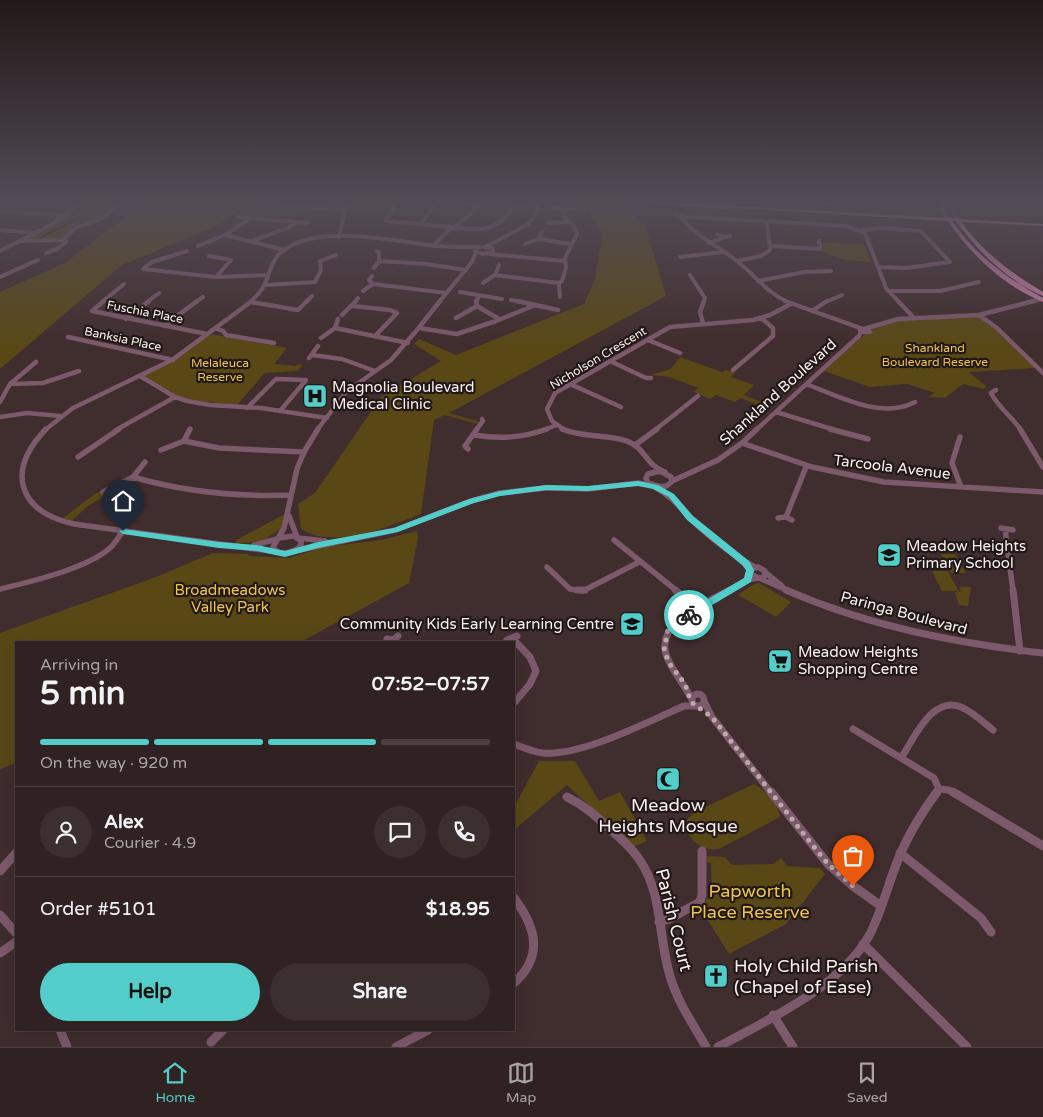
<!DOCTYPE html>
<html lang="en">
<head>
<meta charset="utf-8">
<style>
	body { margin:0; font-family:"Varela Round",sans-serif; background:#3c2f2f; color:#f1f3f6; height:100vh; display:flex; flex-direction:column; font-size:19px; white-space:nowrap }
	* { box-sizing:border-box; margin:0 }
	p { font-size:16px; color:#a8a4a5 }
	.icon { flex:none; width:28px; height:28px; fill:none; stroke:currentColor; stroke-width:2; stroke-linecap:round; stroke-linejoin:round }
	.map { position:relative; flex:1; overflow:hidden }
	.side { position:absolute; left:15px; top:641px; width:500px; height:390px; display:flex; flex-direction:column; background:#302222; border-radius:0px; box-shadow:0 5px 20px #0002,0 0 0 1px #4b3f40 }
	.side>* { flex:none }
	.pin { position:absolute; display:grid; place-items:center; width:42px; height:42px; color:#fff; margin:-51px -21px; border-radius:50% 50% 50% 0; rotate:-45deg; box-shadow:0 0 5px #0007 }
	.pin .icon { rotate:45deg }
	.courier { position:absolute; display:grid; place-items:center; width:50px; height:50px; margin:-25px; border:4px solid #53cdc9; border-radius:50%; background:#fff; color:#222; box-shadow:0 1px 6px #0007 }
	.overview em { font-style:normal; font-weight:800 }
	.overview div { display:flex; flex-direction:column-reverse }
	.overview { display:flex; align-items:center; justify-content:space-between; height:85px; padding:0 25px }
	h1 { font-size:32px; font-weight:800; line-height:38px }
	.bar { display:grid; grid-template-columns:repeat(4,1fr); gap:8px 5px; align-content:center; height:60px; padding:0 25px }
	.bar i { height:6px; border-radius:4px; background:#4b3f40 }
	.bar .selected { background:#53cdc9 }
	.bar p { grid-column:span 4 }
	.line { display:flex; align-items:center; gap:12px; padding:0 25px; border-top:1px solid #4b3f40 }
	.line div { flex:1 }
	.round { display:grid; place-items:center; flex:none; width:52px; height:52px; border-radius:26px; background:#3c2f2f }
	.primary-button { display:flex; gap:10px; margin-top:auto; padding:10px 25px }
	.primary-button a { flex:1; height:58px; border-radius:30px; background:#53cdc9; color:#111; font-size:20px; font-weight:800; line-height:58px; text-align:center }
	.primary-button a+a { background:#3c2f2f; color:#f1f3f6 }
	.dock { display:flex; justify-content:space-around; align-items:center; height:70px; border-top:1px solid #4b3f40; background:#302222; font-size:14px; color:#a8a4a5 }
	.dock a { display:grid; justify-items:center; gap:2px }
	.dock .selected { color:#53cdc9 }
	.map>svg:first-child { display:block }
	.green { fill:#594816 }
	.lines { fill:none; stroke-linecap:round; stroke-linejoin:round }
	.stream { stroke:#2f0043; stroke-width:1 }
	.minor-far4 { stroke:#7c596b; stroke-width:4 }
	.minor-far3 { stroke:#7c596b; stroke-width:4.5 }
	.minor-far2 { stroke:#7c596b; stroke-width:5.5 }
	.minor-far1 { stroke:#7c596b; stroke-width:7 }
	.minor { stroke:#7c596b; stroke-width:9 }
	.major { fill:#c27ca2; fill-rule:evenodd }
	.route { fill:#53cdc9 }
	.done { stroke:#baabaa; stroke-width:5; stroke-dasharray:0 9 }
	.labels { text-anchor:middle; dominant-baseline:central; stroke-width:4.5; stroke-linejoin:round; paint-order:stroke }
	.far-street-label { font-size:12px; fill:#fbefee; stroke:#211818 }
	.far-park-label { font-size:12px; fill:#f0c443; stroke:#211818 }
	.poi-label { font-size:15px; fill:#fbefee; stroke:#211818; text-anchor:start }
	.street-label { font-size:15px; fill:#fbefee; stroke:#211818 }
	.park-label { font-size:15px; fill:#f0c443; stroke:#211818 }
	.near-poi-label { font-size:18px; fill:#fbefee; stroke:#211818 }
	.near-park-label { font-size:18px; fill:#f0c443; stroke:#211818 }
	.near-street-label { font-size:18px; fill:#fbefee; stroke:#211818 }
</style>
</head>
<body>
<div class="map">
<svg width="1043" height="1047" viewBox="0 0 1043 1047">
	<rect width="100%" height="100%" fill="#402d2d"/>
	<path class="green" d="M97 200H127H124V202L106 216 79 226 63 239H26Z
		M148 200H256L215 227 122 265 0 369V292L65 263Z
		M358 200H393L395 201 388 214 347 211Z
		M583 202 624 205 646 227 666 296 449 413 480 422 478 424 444 415 434 420 421 514C388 527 334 550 301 529L298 504 315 493 381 397 441 361 414 344 419 339 456 355 584 304 594 282 603 234Z
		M822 243 864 244 871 262C853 261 836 260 821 250L823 249Z
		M978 317 995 329 1035 368 969 372 986 386 984 389 963 384 945 398 928 397 935 393 907 384 870 387 824 371 864 335 871 333 872 330C901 314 946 318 978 317Z
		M210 334 287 348 274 364 296 366 298 364 303 365 297 371 265 373 237 405 189 400 177 396 143 376 170 363Z
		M680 357 722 372 726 370 735 373 731 377 754 385 744 395 772 406 769 409 740 398 735 402 716 395 710 399 694 392 698 388 670 377 650 375 671 369Z
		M103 492 108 494 88 506 71 521 62 519 96 493Z
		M285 514 282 528 262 541 234 544 238 539Z
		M417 531 418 538 409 583 301 642H16V763L0 769V633L156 577 213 553 248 554 249 556 289 558 325 547 381 540Z
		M941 554H955L966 573H951Z
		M932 571H948L959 592 961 591 959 587H971L968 606 959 605 955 592 958 591H942Z
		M759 583 791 602 776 617 738 595 754 584Z
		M539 761H575L599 801 620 792 647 841 633 847 567 785 514 830V807Z
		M754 784C765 789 779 806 780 817L719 849C700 852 683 837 688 818L695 812Z
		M706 856 725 857 732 865 774 864 781 858 787 866 820 868 825 874 786 924 729 954 701 909 707 898H712L711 863 707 862Z"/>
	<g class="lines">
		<path class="stream" d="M108 204 110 200
			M38 239 77 219 86 211 93 209"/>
		<path class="minor-far4" d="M278 200 273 205 311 207
			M317 200 311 207 345 210
			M397 200 386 221 421 224
			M762 200 804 202
			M889 200H894
			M941 200 946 216
			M948 200 955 217
			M424 201 448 202
			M437 202 421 224 448 227
			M463 203 483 205
			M822 203H832V200
			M501 204 525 207
			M550 208 584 209
			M0 211 60 215
			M675 214 684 217
			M62 215 88 200
			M64 215 69 216 63 219 57 218Z
			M238 217 308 223 306 224
			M248 220 225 235 285 250
			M548 223 569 222
			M455 226 470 215 477 205
			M448 227H457L450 229Z
			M456 228C483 231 497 231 513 207
			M0 230 35 233
			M862 230 881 228 921 231 950 262 906 268 878 267
			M717 234 725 237 730 236
			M339 237 345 210 356 200
			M538 239 571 244
			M21 241 63 240 74 229 105 217 113 208 130 200
			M252 241 287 228 297 222
			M709 243 725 237
			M435 244 450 229
			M525 244 538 239 542 232
			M198 246 225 235
			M771 246 820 249 819 241
			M485 247 527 225 533 218 540 200
			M0 251 63 219
			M187 251 152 262 143 269 216 277 268 275
			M475 251 483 254 493 252 492 248 485 247
			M46 253 57 249 66 242 63 240
			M490 254 564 261
			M209 256 231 260 216 277
			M680 257 723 252
			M379 261 427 264 465 270
			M737 261 761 256 770 250 767 221
			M374 268 379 261V252L377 251
			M495 275 559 283
			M690 275 705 298 703 302
			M0 277 38 260
			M758 281 804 272 831 271
			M483 283 495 275 499 265
			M373 284 447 293
			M265 285 315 282 321 270 320 261 336 255
			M363 291 373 284 369 280 372 276
			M888 291H940L979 282
			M460 292 502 299
			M560 297 559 283 562 281 566 267 565 258 577 234 574 227 564 216 565 209
			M511 300 523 302
			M102 302 124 284
			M147 302 159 293
			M196 302 203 297
			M250 302C257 296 263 290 266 281 270 272 271 262 279 254 314 222 393 241 435 246 451 247 466 247 481 247
			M251 302H254
			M306 302 312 296
			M355 302 358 298
			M439 302 472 262 476 252
			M476 302 479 296
			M788 302C767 293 755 275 737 261 718 246 696 237 682 218L693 217 846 226 865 233 886 288 899 302
			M826 302 842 295
			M1029 302 1043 299"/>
		<path class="minor-far3" d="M104 301 92 311 207 334
			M476 301 477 306 499 319
			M517 301 558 310
			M785 301 863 329
			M898 301 913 317
			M251 302 298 310 307 301
			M353 306 390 310 397 313 376 335
			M812 311 827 301
			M342 315 356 301
			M979 315 997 328 1043 373
			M456 318 477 306
			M126 319 149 301
			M703 323 700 312 704 301
			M164 326 197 301
			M215 328 223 331 226 335 274 343
			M335 328 408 343
			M419 328 457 334 496 321 533 306
			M862 329H867L870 332H862L860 330Z
			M864 329 898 319 979 315 1034 301
			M417 330 440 301
			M68 337 173 360
			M321 338 335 328 338 319
			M648 340 680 353
			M312 355 342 359 375 371
			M309 358 318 346
			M610 361 646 378H651
			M733 370 773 336V328L761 318
			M140 376 175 397 187 401 210 405 261 408 327 418
			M10 384 43 383 79 371
			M570 384 621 407
			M806 384C838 396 882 420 915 402
			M996 390 991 393C998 407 1012 417 1021 430
			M0 402 10 384 36 362
			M247 408 276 379 306 380 280 411
			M776 412 835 430
			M0 417 27 413 60 416
			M45 430 73 408 172 360 252 301
			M116 430 175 397
			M317 430 346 392 391 360 417 330
			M476 430 483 421 482 419
			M543 430 557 425
			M565 430 552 421 547 409 555 393 670 327 753 320 770 315 791 304
			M655 430 698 396
			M756 430 859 336 861 331"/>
		<path class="minor-far2" d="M46 429C6 471 17 511 74 524L277 552
			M562 429C583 438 606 434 627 441 647 449 644 464 665 472
			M830 429 868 439
			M1020 429 1043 467
			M474 435C500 439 522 438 547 429
			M960 437 952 463 961 487
			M184 441 219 448 304 452
			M742 443 812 467 884 482 1043 492
			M635 445 657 429
			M468 449 465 446 477 429
			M161 450 184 441 190 429
			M78 457 119 429
			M660 471 671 477 672 481C666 490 657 486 648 483L646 478 648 474Z
			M133 477C185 492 236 497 290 495
			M672 481 718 460 742 443 757 429
			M655 487C673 497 684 512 698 526 715 542 734 556 755 567
			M103 492 133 477 145 462
			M289 516 297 537
			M786 517 806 467
			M778 518 786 517 792 520
			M1001 528 1013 530
			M1005 529 1013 591
			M279 538 294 536 301 541V545C295 553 287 554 277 552L273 547 284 528 297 469 304 452 318 429
			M299 538 325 541
			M614 540 677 591
			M254 545 277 539
			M295 551 395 530 471 501 500 493 546 488 588 489 638 483 651 485
			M547 567 570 589 583 591 639 562
			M758 567 765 571 764 577 758 578 751 574V569Z
			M766 573 782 586
			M759 578 789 591
			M0 589C30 582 89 568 111 547 116 542 119 536 123 531
			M727 591 748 580 758 578"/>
		<path class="minor-far1" d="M577 590H585
			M675 590 698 609
			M786 590C868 626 955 643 1043 653
			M1013 590 1020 651
			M387 639 393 640 398 636
			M513 639 530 657 536 671 530 684 514 703
			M507 640 517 636
			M692 700a6 6 0 1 1 12 0a6 6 0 1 1-12 0Z
			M691 698C684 684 673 672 667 657 653 623 706 603 730 590
			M705 703 712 717 772 794
			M853 729 934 778 939 789
			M514 744C524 748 533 752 543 753 583 756 647 722 684 706H696
			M901 758C914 739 932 695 961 707 973 712 983 722 993 730
			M936 794 939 789 949 790 955 794"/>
		<path class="minor" d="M771 792 828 864 853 886 881 906
			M953 792 1043 846
			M567 797C584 805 596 816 610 829 620 838 631 847 639 859 663 893 658 937 670 976 677 1001 693 1024 706 1047
			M900 853 981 918 991 932
			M0 871 16 853
			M514 898C536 927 544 956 514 983
			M0 915 16 933
			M659 922 669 919 700 902 702 895V851
			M863 944 967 1047
			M0 953 16 942
			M773 1015 793 1047
			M60 1030 67 1047
			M211 1042 223 1030
			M396 1047 428 1030
			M718 1047C769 1019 839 988 869 936 881 913 887 888 896 865 906 838 920 815 937 792"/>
		<path class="major" d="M621 200H640L717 205 718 204C724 201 730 201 736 206L946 218 948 217 954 219 956 217 959 219 1043 224V226L961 222C983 252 1011 273 1043 292V296C1008 281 978 252 956 221H952C977 256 1005 277 1043 298V302C1004 286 971 255 948 221L731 208 726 209 623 201ZM724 204 731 206 726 207 723 205Z"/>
	</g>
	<linearGradient id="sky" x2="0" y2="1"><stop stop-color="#231919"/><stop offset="0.58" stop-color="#534c57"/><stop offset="1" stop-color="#534c57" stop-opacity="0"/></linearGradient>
	<rect width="1043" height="347" fill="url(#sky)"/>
	<path class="route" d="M638 481 658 485 674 494 693 516 749 561 754 570 751 582 692 617H686V612L744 578 746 570 742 565 687 520 669 497 653 489 638 486 588 491 546 490 500 496 474 503 398 532 318 548 285 557 257 551 219 548 123 534 119 531 123 529 219 542 257 545 285 551 318 542 394 528 469 499 500 491 546 485 588 486Z"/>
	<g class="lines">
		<path class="done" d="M689 615 668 630 664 650 669 663 685 684 691 702 712 717 810 842 828 864 853 886"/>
	</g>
	<defs>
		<symbol id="hospital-square" viewBox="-11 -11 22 22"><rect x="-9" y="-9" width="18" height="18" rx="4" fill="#53cdc9" stroke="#211818"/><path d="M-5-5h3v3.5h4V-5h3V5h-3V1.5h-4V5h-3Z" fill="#111"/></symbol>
		<symbol id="school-square" viewBox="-11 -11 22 22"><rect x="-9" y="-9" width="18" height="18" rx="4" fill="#53cdc9" stroke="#211818"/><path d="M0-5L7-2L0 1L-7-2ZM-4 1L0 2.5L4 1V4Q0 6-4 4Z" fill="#111"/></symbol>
		<symbol id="supermarket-square" viewBox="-11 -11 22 22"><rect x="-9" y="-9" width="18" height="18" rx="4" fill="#53cdc9" stroke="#211818"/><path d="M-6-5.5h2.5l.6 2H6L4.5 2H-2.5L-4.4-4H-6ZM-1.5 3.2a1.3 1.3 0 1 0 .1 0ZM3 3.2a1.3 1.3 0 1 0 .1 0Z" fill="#111"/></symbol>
		<symbol id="mosque-square" viewBox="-11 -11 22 22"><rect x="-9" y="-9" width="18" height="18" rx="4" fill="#53cdc9" stroke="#211818"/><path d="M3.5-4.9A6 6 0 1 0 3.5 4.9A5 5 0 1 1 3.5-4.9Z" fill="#111"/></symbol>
		<symbol id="church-square" viewBox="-11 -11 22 22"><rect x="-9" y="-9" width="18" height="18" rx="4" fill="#53cdc9" stroke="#211818"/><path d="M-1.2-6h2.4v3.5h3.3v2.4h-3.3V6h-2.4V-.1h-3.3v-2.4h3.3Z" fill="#111"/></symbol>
	</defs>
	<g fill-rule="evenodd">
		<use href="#hospital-square" x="301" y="382" width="28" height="28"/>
		<use href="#school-square" x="875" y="541" width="28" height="28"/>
		<use href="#school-square" x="618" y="610" width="28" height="28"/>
		<use href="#supermarket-square" x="766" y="647" width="28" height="28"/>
		<use href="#mosque-square" x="654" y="765" width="28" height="28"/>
		<use href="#church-square" x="702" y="962" width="28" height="28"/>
	</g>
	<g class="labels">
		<g class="far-street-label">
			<text transform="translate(145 312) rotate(11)">Fuschia Place</text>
			<text transform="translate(123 339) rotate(12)">Banksia Place</text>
			<text transform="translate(598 358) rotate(-31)">Nicholson Crescent</text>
		</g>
		<g class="far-park-label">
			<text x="935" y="348">Shankland<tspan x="935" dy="14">Boulevard Reserve</tspan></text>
			<text x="220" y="363">Melaleuca<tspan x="220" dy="14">Reserve</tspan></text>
		</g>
		<g class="poi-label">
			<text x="332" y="387">Magnolia Boulevard<tspan x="332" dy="17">Medical Clinic</tspan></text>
			<text x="906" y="546">Meadow Heights<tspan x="906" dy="17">Primary School</tspan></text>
			<text x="614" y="624" text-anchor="end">Community Kids Early Learning Centre</text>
			<text x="798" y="652">Meadow Heights<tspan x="798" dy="17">Shopping Centre</tspan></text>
		</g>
		<g class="street-label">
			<text transform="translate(778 392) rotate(-42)">Shankland Boulevard</text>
			<text transform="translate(892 467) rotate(7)">Tarcoola Avenue</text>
			<text transform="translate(904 613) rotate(15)">Paringa Boulevard</text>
		</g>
		<g class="park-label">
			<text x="230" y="590">Broadmeadows<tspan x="230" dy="17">Valley Park</tspan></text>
		</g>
		<g class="near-poi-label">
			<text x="668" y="805">Meadow<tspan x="668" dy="21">Heights Mosque</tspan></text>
			<text x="734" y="966" text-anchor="start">Holy Child Parish<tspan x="734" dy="21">(Chapel of Ease)</tspan></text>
		</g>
		<g class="near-park-label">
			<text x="750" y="891">Papworth<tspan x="750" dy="21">Place Reserve</tspan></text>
		</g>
		<g class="near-street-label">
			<text transform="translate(674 920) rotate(76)">Parish Court</text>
		</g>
	</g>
</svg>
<div class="pin" style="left:853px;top:886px;background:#ea580c"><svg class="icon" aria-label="bag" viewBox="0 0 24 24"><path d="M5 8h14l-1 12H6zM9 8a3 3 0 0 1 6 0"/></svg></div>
<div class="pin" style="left:123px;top:531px;background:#1f2937"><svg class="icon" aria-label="home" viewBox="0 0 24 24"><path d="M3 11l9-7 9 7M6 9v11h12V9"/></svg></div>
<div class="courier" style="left:689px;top:615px"><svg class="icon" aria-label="bike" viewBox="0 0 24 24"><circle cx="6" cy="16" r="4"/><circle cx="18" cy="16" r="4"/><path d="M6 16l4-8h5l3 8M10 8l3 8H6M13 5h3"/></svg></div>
<section class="side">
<div class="overview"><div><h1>5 min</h1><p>Arriving in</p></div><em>07:52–07:57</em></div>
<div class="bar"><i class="selected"></i><i class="selected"></i><i class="selected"></i><i></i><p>On the way · 920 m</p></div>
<div class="line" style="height:90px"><a class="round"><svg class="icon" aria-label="person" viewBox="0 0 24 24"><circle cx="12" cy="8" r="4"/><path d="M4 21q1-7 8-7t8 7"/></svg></a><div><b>Alex</b><p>Courier · 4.9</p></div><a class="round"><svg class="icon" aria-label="chat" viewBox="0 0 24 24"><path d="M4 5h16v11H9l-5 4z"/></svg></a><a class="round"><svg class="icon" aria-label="phone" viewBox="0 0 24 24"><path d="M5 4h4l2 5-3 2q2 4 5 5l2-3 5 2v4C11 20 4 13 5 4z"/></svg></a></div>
<div class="line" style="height:65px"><div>Order #5101</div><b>$18.95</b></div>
<div class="primary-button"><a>Help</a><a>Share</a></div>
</section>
</div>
<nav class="dock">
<a class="selected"><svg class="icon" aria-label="home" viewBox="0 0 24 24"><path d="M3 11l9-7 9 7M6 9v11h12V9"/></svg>Home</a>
<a><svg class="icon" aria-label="map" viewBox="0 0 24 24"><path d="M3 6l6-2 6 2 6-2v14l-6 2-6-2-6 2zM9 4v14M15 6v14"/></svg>Map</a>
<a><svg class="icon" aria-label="saved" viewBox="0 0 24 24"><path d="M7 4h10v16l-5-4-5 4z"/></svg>Saved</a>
</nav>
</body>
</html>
